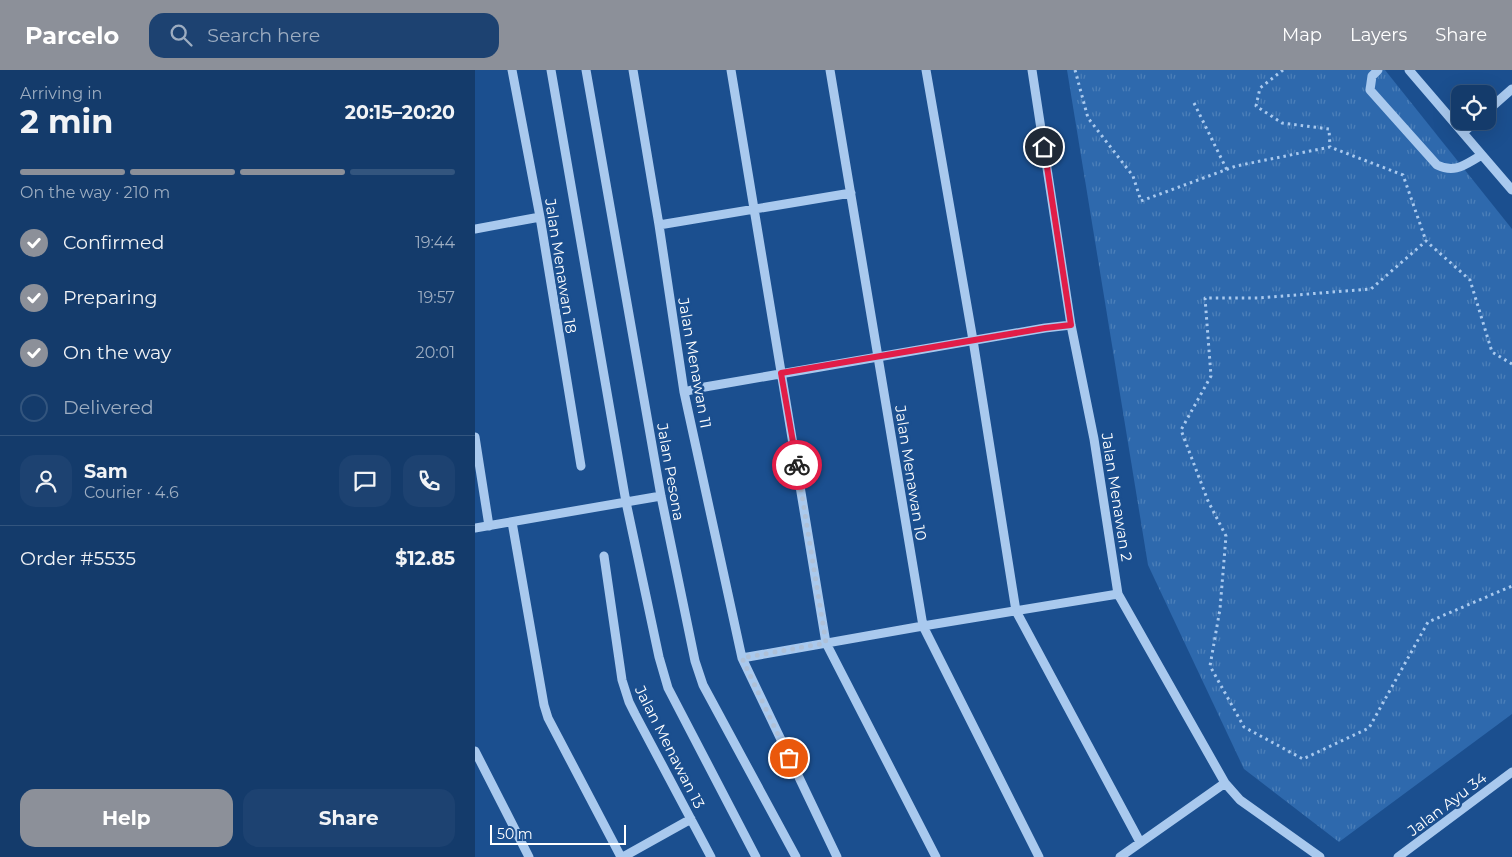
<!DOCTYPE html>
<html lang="en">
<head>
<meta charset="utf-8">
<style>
	body { margin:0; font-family:Montserrat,sans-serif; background:#1d4271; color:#f1f3f6; height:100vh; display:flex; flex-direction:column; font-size:19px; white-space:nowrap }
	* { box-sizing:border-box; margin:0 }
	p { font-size:16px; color:#9dadc1 }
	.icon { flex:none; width:28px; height:28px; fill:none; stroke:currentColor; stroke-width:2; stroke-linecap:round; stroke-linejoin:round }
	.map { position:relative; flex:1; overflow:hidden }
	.side { display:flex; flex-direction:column; background:#143b6b; width:475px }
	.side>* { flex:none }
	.buttons { position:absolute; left:976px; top:15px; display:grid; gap:10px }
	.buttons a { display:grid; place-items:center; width:45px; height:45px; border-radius:10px; background:#143b6b; box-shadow:0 5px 20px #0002,0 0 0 1px #33557e; font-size:25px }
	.scale { position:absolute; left:15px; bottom:12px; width:136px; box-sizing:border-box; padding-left:5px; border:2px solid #fff; border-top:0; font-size:14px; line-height:18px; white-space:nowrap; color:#fff; -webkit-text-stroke:4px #1b4f8f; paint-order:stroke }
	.pin { position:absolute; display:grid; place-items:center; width:42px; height:42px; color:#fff; margin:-21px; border:2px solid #fff; border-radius:50%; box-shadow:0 1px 5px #0007 }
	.courier { position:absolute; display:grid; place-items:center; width:50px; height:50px; margin:-25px; border:4px solid #e11d48; border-radius:50%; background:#fff; color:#222; box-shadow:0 1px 6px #0007 }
	.summary em { font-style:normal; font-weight:700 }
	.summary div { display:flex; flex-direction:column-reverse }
	.summary { display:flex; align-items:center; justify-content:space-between; height:85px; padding:0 20px }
	h1 { font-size:32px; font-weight:700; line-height:38px }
	.bar { display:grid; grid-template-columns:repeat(4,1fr); gap:8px 5px; align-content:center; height:60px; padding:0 20px }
	.bar i { height:6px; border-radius:4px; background:#33557e }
	.bar .selected { background:#8c9099 }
	.bar p { grid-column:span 4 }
	.line { display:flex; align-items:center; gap:12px; padding:0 20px; border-top:1px solid #33557e }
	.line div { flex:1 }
	.round { display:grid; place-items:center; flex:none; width:52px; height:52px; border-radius:15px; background:#1d4271 }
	ol { padding:0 20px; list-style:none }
	li { display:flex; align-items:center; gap:15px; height:55px }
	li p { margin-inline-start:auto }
	li .icon { padding:5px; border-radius:50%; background:#8c9099; color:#fff; stroke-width:4 }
	li:last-child { color:#9dadc1 }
	li i { width:28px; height:28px; border:2px solid #33557e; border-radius:50% }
	.action { display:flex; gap:10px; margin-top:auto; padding:10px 20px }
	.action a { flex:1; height:58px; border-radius:15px; background:#8c9099; color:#fff; font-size:20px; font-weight:700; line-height:58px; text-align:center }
	.action a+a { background:#1d4271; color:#f1f3f6 }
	header { display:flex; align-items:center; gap:30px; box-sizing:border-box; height:70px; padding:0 25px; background:#8c9099; color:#fff }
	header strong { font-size:24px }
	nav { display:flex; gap:28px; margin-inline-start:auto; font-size:18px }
	.search { width:350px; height:45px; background:#1d4271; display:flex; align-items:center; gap:12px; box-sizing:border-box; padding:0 18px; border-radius:15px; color:#9dadc1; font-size:19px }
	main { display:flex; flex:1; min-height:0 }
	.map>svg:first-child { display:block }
	.park { fill:url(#park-tufts) }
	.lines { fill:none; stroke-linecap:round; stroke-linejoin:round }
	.path { stroke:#a9c9ee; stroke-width:3; stroke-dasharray:2.5 4; stroke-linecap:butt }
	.minor { stroke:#a9c9ee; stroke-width:9 }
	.done { stroke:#afc1d8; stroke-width:5; stroke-dasharray:0 9 }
	.route { stroke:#e11d48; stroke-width:6 }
	.labels { text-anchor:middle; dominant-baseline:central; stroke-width:5; stroke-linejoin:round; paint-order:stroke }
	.street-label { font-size:15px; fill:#fff; stroke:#1b4f8f }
</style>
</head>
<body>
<header>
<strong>Parcelo</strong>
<div class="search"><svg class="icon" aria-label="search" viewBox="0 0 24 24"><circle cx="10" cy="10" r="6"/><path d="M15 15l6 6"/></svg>Search here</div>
<nav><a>Map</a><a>Layers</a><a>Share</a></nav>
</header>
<main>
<section class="side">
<div class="summary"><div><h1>2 min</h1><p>Arriving in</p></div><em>20:15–20:20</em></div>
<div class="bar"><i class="selected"></i><i class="selected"></i><i class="selected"></i><i></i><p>On the way · 210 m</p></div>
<ol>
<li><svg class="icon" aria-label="check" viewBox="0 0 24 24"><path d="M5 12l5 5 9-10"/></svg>Confirmed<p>19:44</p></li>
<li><svg class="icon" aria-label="check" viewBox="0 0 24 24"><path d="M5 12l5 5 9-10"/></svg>Preparing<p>19:57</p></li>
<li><svg class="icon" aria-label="check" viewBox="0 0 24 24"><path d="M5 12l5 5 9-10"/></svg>On the way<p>20:01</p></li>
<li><i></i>Delivered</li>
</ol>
<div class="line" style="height:90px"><a class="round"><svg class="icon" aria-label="person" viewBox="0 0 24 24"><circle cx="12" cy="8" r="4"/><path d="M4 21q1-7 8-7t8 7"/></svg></a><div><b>Sam</b><p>Courier · 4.6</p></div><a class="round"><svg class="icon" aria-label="chat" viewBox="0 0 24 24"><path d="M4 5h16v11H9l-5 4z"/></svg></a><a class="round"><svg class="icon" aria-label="phone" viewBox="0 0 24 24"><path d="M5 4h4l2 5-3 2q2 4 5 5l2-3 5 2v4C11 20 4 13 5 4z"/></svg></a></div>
<div class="line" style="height:65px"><div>Order #5535</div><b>$12.85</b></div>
<div class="action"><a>Help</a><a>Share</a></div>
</section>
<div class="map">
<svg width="1037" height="787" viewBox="0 0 1037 787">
	<defs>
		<pattern id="park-tufts" width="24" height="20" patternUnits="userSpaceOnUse" patternTransform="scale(1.25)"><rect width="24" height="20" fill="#2e69ad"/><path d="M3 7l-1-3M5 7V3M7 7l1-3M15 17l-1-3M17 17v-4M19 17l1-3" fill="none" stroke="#4d80b9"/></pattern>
	</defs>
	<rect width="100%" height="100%" fill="#1b4f8f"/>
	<path class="park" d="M592 0H910L1037 159V644L864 772 769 699 673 495Z"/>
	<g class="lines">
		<path class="path" d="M600 0 613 48 658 106 666 131 761 96 855 77 928 105 951 171
			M808 0 785 18 781 36 807 53 854 59 855 77
			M719 33 752 100
			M1037 294 1017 282 995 210 951 171 896 219 783 228H730L736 306 706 360 733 431 751 466 745 539 735 596 769 657 828 689 894 658 953 552 1037 516"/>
		<path class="minor" d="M37 0 65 147 106 396
			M76 0 151 432 184 587 193 618 281 787
			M111 0 186 426 220 591 228 615 321 787
			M158 0 184 155 209 322 267 588 362 787
			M256 0 351 573 461 787
			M355 0 448 556 564 787
			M451 0 498 270 541 541 665 772
			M557 0 596 255 619 369 643 524 750 713 765 730 845 787
			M903 0 897 6 895 20 962 95C981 104 990 94 1007 85
			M934 0 1037 120
			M1012 41 1037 19
			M989 62 1001 51
			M184 155 376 123
			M0 159 65 147
			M209 322 224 318 570 258 596 255
			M0 367 14 456
			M37 452 69 635 73 648 146 787
			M0 458 186 426
			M129 486 147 610 154 632 160 644 236 787
			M267 588 448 556 643 524
			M0 681 54 787
			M148 787 216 749
			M645 787 750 713
			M923 787 1037 702"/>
	</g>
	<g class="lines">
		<path class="done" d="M314 688 267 588 351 573 322 395"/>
		<path class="route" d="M322 395 306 303 570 258 596 255 569 77"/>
	</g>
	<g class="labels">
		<g class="street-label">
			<text transform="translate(86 196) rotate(81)">Jalan Menawan 18</text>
			<text transform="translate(220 293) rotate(80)">Jalan Menawan 11</text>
			<text transform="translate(196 402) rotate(80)">Jalan Pesona</text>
			<text transform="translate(436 403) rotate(81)">Jalan Menawan 10</text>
			<text transform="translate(642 427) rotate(81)">Jalan Menawan 2</text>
			<text transform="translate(195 677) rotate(63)">Jalan Menawan 13</text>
			<text transform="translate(972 734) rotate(-37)">Jalan Ayu 34</text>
		</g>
	</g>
</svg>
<div class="buttons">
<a><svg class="icon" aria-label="locate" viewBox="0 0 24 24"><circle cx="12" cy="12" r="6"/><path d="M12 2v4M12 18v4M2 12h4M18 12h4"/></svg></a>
</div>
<div class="scale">50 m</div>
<div class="pin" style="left:314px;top:688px;background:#ea580c"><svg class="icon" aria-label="bag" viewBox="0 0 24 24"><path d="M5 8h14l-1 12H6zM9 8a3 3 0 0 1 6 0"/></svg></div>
<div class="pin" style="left:569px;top:77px;background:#1f2937"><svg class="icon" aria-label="home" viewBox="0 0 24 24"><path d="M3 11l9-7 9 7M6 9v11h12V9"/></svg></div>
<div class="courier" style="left:322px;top:395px"><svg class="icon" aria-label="bike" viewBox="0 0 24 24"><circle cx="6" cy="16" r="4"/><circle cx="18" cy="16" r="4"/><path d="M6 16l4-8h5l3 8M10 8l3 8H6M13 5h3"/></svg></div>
</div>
</main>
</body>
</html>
